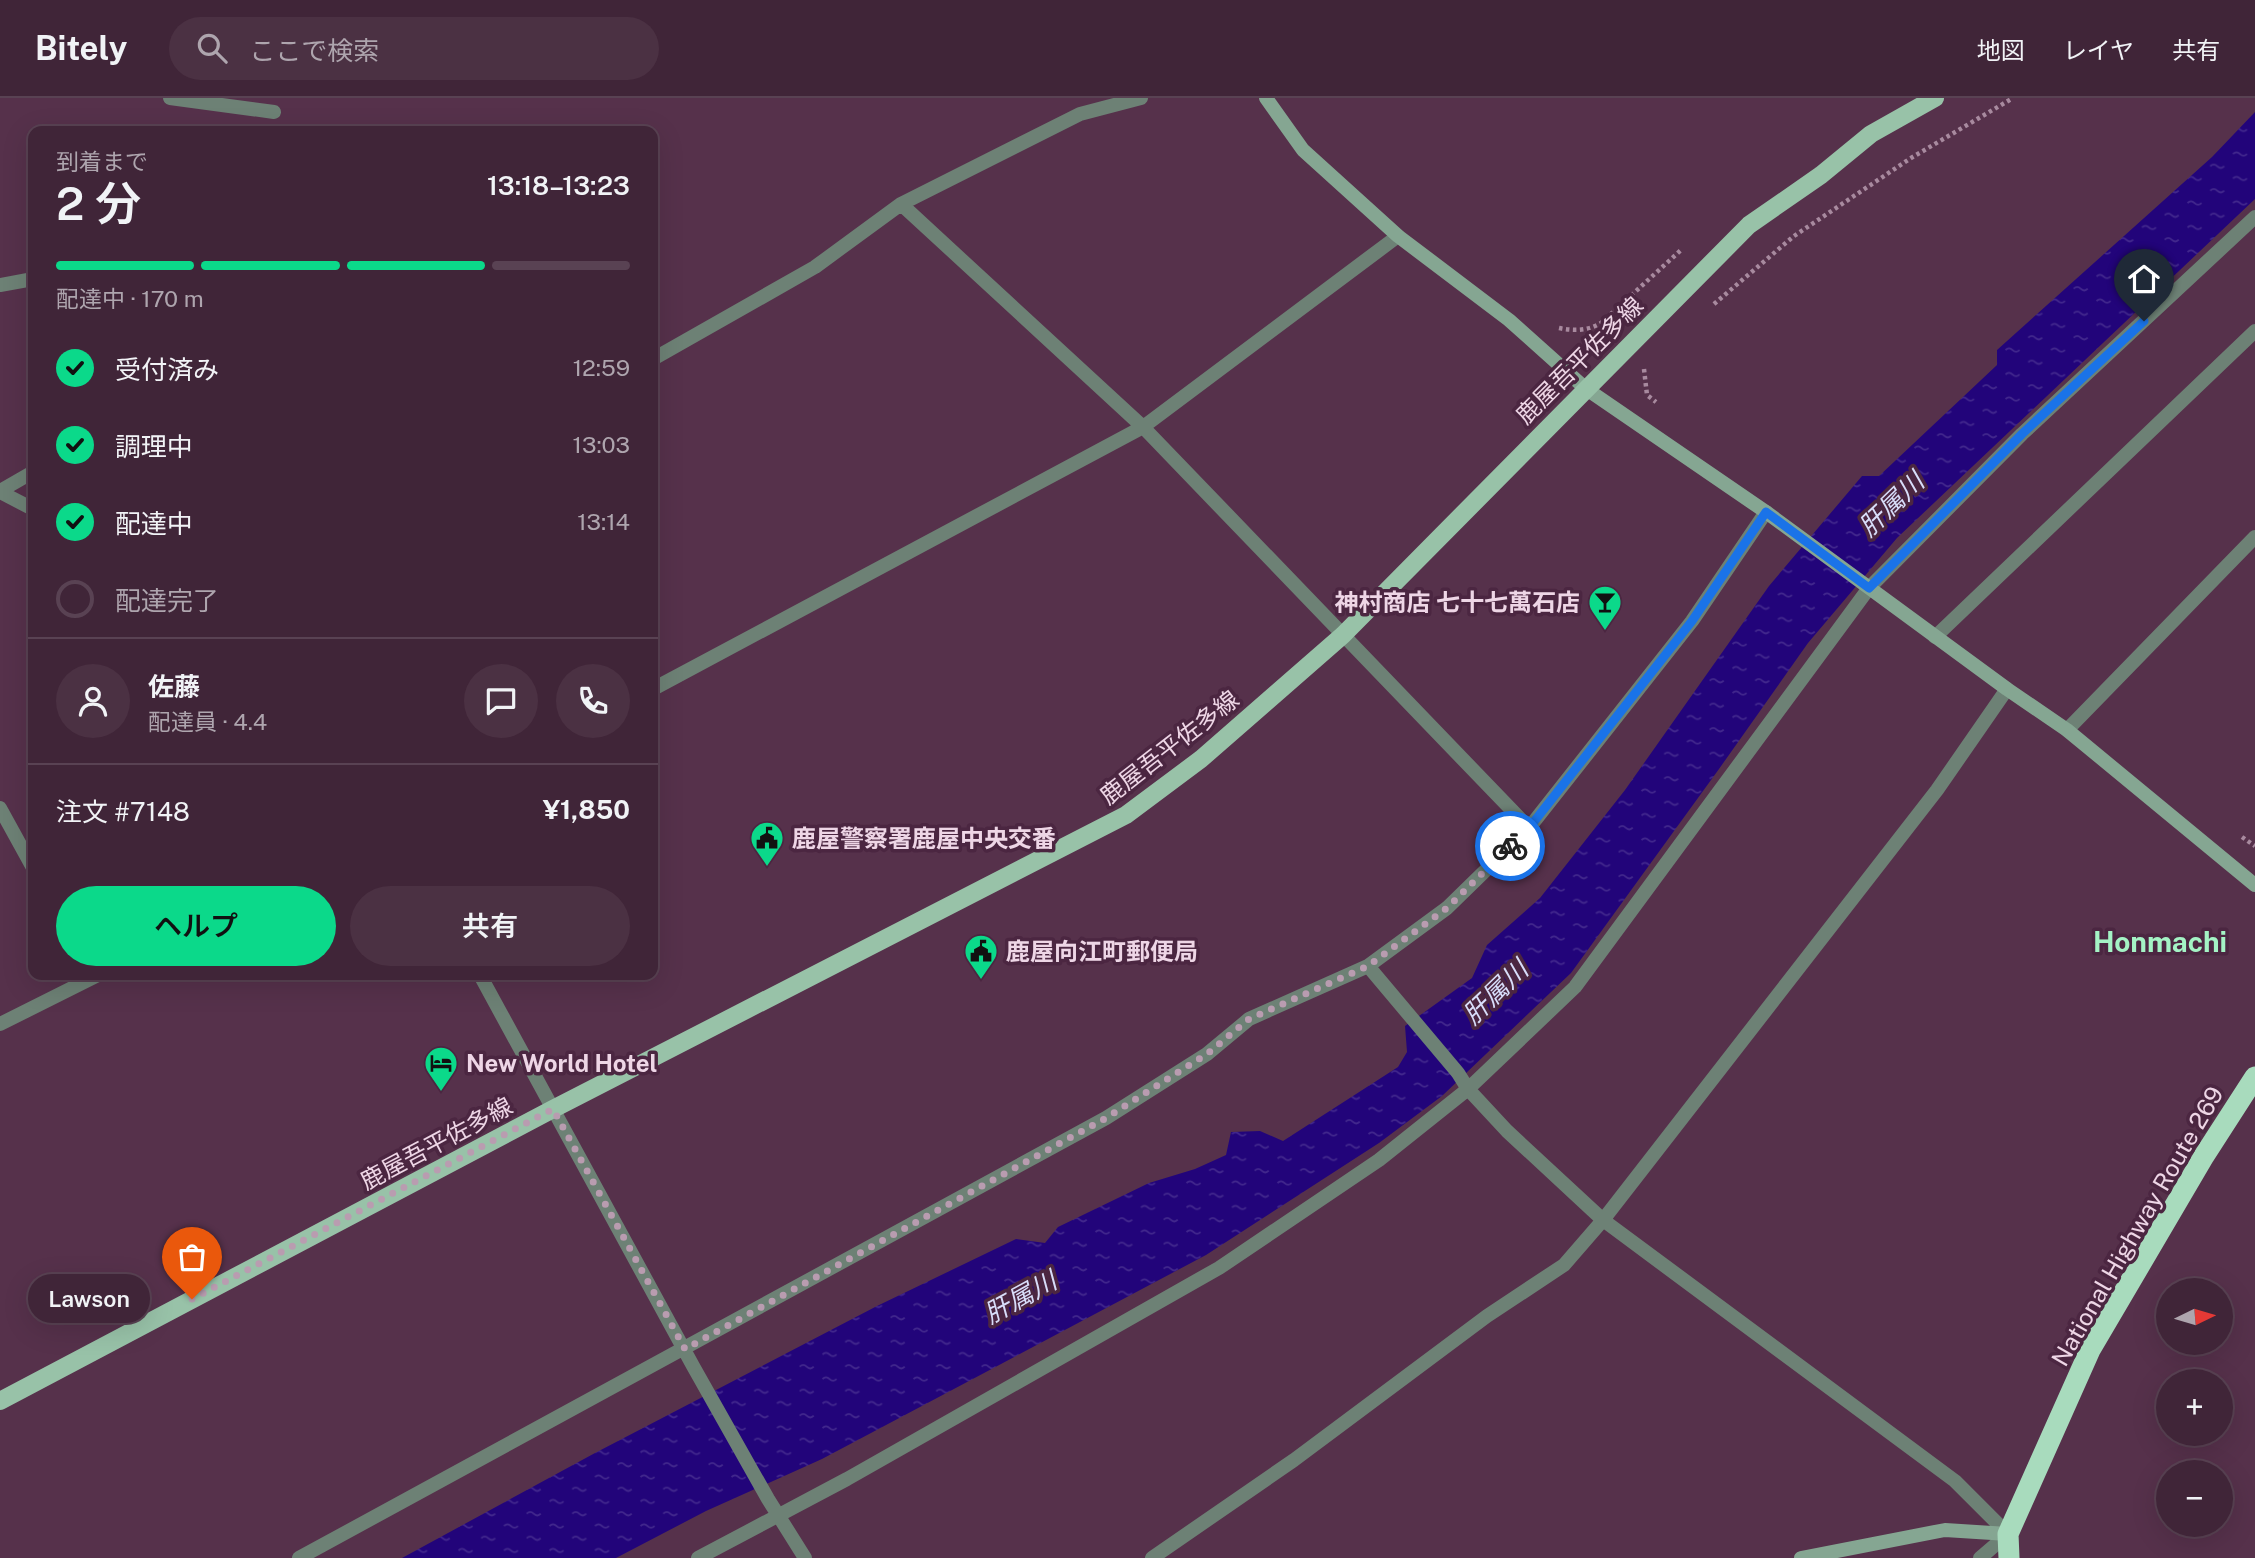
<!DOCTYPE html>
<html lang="ja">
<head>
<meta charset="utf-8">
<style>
	body { margin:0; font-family:"Public Sans","Noto Sans JP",sans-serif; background:#4b3143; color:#f1f3f6; height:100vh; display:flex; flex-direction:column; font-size:26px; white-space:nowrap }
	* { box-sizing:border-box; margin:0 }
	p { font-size:23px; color:#aea5ae }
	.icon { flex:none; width:38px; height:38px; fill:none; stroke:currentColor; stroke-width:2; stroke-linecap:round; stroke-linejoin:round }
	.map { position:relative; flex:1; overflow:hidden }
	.side { position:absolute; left:28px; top:28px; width:630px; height:854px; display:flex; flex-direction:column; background:#402538; border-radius:14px; box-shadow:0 7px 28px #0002,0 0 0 2px #594253 }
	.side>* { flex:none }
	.needle { width:46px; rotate:85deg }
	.fabs { position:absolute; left:2156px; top:1180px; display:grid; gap:14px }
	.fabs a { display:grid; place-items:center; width:77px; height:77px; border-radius:50%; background:#402538; box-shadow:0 7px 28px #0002,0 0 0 2px #594253; font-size:35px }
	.pin { position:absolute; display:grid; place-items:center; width:60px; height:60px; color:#fff; margin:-72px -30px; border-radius:50% 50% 50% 0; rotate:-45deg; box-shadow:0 0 7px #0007 }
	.pin .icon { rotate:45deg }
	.courier { position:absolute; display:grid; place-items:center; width:70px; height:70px; margin:-35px; border:5px solid #1a73e8; border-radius:50%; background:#fff; color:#222; box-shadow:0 2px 9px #0007 }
	.bubble { position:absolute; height:49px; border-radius:24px; background:#402538; box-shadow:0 7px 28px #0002,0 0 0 2px #594253; font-size:23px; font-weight:600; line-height:49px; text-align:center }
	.head em { font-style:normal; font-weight:600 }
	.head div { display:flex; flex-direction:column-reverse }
	.head { display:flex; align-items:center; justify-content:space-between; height:119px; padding:0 28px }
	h1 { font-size:46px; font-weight:600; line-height:52px }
	.bar { display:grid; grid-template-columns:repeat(4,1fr); gap:10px 7px; align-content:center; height:84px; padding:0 28px }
	.bar i { height:9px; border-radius:5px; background:#594253 }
	.bar .on { background:#0bd98a }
	.bar p { grid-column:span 4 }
	.line { display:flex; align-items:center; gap:18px; padding:0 28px; border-top:2px solid #594253 }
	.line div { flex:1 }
	.round { display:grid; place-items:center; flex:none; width:74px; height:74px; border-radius:37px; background:#4b3143 }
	ol { padding:0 28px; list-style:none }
	li { display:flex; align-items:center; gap:21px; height:77px }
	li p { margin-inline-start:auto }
	li .icon { padding:7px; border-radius:50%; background:#0bd98a; color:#111; stroke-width:4 }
	li:last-child { color:#aea5ae }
	li i { width:38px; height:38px; border:4px solid #594253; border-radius:50% }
	.action { display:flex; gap:14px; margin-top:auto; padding:14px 28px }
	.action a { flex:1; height:80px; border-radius:42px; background:#0bd98a; color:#111; font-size:28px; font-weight:600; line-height:80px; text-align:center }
	.action a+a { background:#4b3143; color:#f1f3f6 }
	header { display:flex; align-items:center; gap:42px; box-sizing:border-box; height:98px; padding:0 35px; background:#402538; border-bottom:2px solid #594253 }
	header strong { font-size:33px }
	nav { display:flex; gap:38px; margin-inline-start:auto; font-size:24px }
	.search { width:490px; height:63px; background:#4b3143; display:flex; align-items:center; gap:18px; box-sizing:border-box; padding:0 24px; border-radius:38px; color:#aea5ae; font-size:26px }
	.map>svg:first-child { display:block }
	.water { fill:url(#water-ripples) }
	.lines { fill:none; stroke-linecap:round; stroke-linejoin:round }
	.path { stroke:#a88a9f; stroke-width:4.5; stroke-dasharray:3.5 3.5; stroke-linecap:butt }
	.street { stroke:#6d8175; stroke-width:14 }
	.secondary { stroke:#85a692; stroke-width:14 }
	.primary { stroke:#98c2a8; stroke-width:18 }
	.highway { stroke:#a8dbbd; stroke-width:21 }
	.done { stroke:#b99cb0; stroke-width:7; stroke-dasharray:0 12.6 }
	.route { stroke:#1a73e8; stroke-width:9 }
	.labels { text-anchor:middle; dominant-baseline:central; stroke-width:7; stroke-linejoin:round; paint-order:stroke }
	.street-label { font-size:24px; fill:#eed6e6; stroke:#4b2641 }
	.poi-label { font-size:24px; font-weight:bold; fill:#eed6e6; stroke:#4b2641; text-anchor:start }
	.water-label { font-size:26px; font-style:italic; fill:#d8ddfa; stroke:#4b2641 }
	.quarter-label { font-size:28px; font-weight:bold; fill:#a4f3c5; stroke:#4b2641 }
</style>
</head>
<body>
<header>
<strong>Bitely</strong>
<div class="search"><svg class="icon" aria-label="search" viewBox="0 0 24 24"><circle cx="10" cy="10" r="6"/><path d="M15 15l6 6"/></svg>ここで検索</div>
<nav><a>地図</a><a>レイヤ</a><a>共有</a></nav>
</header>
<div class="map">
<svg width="2255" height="1460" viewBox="0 0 2255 1460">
	<defs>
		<pattern id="water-ripples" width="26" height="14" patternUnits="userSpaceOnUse" patternTransform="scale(1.75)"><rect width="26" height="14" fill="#22047a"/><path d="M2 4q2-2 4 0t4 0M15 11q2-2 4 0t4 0" fill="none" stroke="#42288d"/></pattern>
	</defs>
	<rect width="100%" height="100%" fill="#56314b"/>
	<path class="water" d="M2255 14V101L1897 440 1808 545 1719 671 1571 875 1442 998 1379 1045 1206 1157 822 1361 706 1413 616 1460H402L595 1355 877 1208 1016 1141 1045 1145 1058 1129 1149 1085 1195 1071 1226 1057 1231 1034 1260 1033 1283 1043 1398 969 1407 954 1405 928 1472 880 1487 847 1540 800 1625 692 1769 488 1862 378H1879L1997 267V252L2212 59Z"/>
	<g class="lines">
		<path class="path" d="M1714 206 1794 138 1911 60 2013 0
			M1559 230C1573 233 1588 233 1601 225L1681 152
			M1644 271 1647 297 1656 304
			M2242 739 2255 748"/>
		<path class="street" d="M170 0 274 14
			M901 106 1143 329 1529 730
			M0 187 33 181
			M653 261 815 169 901 106 1080 16 1141 0
			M0 393 33 374
			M0 394 33 411
			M1935 539 2255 233
			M653 591 1143 329 1398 138
			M2067 632 2255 439
			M0 710 33 770
			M1368 868 1458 975 1468 991 1507 1033 1603 1122 1955 1383 2008 1436 1980 1460
			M480 877 693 1268 768 1401 805 1460
			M0 926 98 877
			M299 1460 1106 1020 1207 956 1249 921 1368 868 1447 810 1529 730 1692 523 1766 414
			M698 1460 847 1381 1219 1170 1379 1062 1468 991 1575 889 1869 490 2022 336 2255 119
			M1152 1460 1294 1362 1487 1218 1564 1167 1603 1122 1937 692 2007 591"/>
		<path class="secondary" d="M1266 0 1303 52 1398 138 1509 222 1585 290 1766 414 2007 591 2067 632 2255 787
			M1801 1460 1945 1432 2008 1436"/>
		<path class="primary" d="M0 1303 553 1011 1126 717 1201 661 1343 537 1749 127 1821 77 1871 36 1935 0"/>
		<path class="highway" d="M2009 1460 2008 1436 2090 1252 2204 1058 2255 979"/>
	</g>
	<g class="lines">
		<path class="done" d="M192 1201 553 1011 685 1251 1106 1020 1207 956 1249 921 1368 868 1447 810 1510 748"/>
		<path class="route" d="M1510 748 1529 730 1692 523 1766 414 1869 490 2022 336 2144 223"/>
	</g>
	<defs>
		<symbol id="bar-pin" viewBox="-11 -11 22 30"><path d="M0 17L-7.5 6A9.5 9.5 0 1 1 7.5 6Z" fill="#0bd98a" stroke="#4b2641"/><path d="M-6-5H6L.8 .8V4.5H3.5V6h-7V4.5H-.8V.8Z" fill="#111"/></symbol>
		<symbol id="civic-pin" viewBox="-11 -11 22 30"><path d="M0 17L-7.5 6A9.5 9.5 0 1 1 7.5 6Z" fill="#0bd98a" stroke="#4b2641"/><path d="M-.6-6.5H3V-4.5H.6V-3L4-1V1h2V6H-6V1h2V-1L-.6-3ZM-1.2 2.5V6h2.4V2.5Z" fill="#111"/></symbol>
		<symbol id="hotel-pin" viewBox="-11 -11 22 30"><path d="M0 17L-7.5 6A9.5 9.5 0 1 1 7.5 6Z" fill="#0bd98a" stroke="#4b2641"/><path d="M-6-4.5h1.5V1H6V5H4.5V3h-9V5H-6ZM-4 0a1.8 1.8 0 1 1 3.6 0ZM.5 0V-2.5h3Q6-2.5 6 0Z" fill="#111"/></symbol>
	</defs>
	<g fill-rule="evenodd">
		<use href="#bar-pin" x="1586" y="485" width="38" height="52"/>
		<use href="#civic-pin" x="748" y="721" width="38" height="52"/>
		<use href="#civic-pin" x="962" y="834" width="38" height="52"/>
		<use href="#hotel-pin" x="422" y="946" width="38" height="52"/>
	</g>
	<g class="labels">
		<g class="street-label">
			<text transform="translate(1579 262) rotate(-45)">鹿屋吾平佐多線</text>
			<text transform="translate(1169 649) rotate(-38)">鹿屋吾平佐多線</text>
			<text transform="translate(436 1045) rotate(-28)">鹿屋吾平佐多線</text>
			<text transform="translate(2137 1128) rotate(-60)">National Highway Route 269</text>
		</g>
		<g class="poi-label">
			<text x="1580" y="504" text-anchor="end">神村商店 七十七萬石店</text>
			<text x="792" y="740">鹿屋警察署鹿屋中央交番</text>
			<text x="1006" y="853">鹿屋向江町郵便局</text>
			<text x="466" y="965">New World Hotel</text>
		</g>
		<g class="water-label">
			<text transform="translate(1891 406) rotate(-44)">肝属川</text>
			<text transform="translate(1495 894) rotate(-44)">肝属川</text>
			<text transform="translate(1020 1199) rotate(-29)">肝属川</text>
		</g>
		<g class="quarter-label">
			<text x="2160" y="843">Honmachi</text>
		</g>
	</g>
</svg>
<div class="fabs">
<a><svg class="needle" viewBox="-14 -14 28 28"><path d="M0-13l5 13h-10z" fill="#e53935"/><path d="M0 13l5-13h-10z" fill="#aea5ae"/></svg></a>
<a>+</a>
<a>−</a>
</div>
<div class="pin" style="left:192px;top:1201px;background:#ea580c"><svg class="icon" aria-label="bag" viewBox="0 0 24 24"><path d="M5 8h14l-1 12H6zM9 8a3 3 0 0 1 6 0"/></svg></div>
<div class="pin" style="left:2144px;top:223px;background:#1f2937"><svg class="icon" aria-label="home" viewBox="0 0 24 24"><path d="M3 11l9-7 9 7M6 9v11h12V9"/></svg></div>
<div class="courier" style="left:1510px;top:748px"><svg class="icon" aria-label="bike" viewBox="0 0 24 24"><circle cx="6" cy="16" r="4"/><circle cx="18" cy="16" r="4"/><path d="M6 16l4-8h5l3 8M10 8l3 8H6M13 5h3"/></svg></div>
<div class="bubble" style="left:28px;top:1176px;width:122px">Lawson</div>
<section class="side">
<div class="head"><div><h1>2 分</h1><p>到着まで</p></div><em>13:18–13:23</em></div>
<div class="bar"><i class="on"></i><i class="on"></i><i class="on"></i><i></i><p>配達中 · 170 m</p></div>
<ol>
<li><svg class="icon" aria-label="check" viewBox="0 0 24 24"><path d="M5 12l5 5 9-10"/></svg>受付済み<p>12:59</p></li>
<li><svg class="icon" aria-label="check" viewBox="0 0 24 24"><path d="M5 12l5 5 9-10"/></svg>調理中<p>13:03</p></li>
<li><svg class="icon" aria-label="check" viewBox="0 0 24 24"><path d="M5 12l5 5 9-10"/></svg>配達中<p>13:14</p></li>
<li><i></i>配達完了</li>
</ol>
<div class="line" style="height:126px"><a class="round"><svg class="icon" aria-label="person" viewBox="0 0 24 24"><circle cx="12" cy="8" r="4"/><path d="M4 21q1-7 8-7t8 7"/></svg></a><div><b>佐藤</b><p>配達員 · 4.4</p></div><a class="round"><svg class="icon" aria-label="chat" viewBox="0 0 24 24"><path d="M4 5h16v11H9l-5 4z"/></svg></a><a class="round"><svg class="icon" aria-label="phone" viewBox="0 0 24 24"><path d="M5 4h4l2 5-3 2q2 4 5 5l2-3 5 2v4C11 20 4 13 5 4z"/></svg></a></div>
<div class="line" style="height:91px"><div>注文 #7148</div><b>¥1,850</b></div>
<div class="action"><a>ヘルプ</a><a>共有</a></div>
</section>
</div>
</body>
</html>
